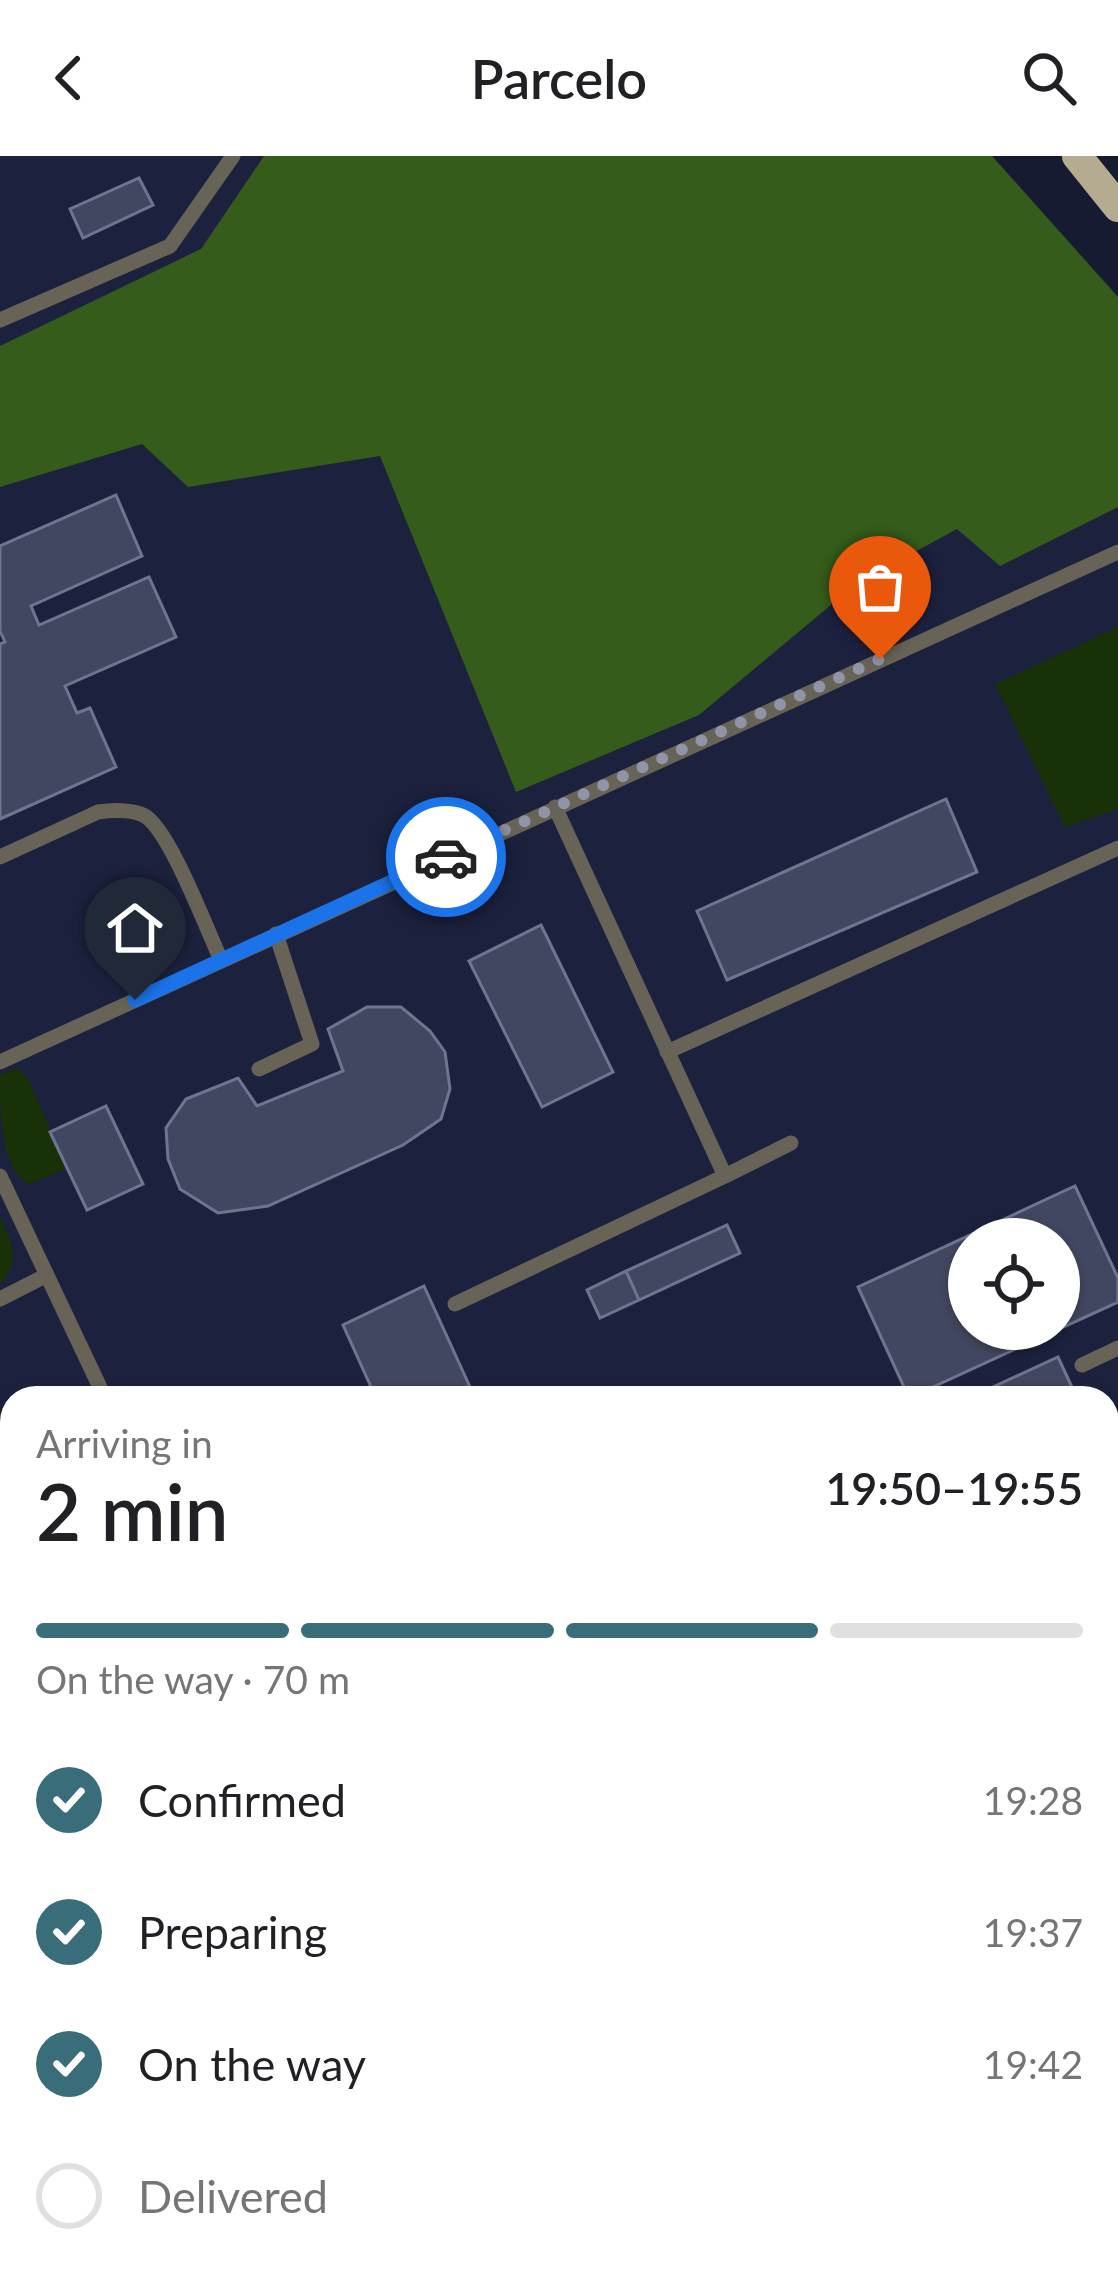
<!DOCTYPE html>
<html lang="en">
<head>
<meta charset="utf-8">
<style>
	body { margin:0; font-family:Lato,sans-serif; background:#f2f2f2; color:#202124; height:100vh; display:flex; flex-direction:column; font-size:45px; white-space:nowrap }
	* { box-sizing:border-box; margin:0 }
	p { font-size:39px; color:#757577 }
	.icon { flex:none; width:66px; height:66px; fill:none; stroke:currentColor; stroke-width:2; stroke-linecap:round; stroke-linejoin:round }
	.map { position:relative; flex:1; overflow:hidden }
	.drawer { position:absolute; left:0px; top:1230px; width:1119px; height:903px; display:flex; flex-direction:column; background:#fff; border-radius:36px 36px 0 0; box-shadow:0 3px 9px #0004 }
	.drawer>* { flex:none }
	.fabs { position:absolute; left:948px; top:1062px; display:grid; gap:24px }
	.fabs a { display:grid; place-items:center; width:132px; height:132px; border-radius:50%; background:#fff; box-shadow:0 3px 9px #0004; font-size:60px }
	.pin { position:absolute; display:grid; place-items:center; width:102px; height:102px; color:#fff; margin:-123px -51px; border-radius:50% 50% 50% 0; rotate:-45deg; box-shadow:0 0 12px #0007 }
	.pin .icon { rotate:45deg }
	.courier { position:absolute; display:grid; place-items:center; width:120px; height:120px; margin:-60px; border:9px solid #1a73e8; border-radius:50%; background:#fff; color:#222; box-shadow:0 3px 15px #0007 }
	.summary em { font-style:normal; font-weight:600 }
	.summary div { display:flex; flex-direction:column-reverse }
	.summary { display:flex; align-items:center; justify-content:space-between; height:204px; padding:0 36px }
	h1 { font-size:78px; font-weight:600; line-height:90px }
	.bar { display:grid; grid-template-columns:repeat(4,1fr); gap:18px 12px; align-content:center; height:144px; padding:0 36px }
	.bar i { height:15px; border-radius:9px; background:#e0e0e0 }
	.bar .on { background:#396d7a }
	.bar p { grid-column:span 4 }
	ol { padding:0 36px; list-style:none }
	li { display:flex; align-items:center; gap:36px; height:132px }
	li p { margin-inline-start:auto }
	li .icon { padding:12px; border-radius:50%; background:#396d7a; color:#fff; stroke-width:4 }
	li:last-child { color:#757577 }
	li i { width:66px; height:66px; border:6px solid #e0e0e0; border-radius:50% }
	header { display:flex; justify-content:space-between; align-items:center; height:156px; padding:0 36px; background:#fff; font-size:54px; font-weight:600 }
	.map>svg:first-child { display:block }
	.built { fill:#1c213e; fill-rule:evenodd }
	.green { fill:#193106 }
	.forest { fill:#365c1b }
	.building { fill:#424761; stroke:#6f7591; stroke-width:3; fill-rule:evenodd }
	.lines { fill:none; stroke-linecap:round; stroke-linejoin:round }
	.path { stroke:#777b8e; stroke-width:6; stroke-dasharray:6 9; stroke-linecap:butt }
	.service { stroke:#686357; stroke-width:15 }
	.primary { stroke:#b4ab91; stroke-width:30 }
	.done { stroke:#9094a6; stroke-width:12; stroke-dasharray:0 21.6 }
	.route { stroke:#1a73e8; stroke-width:15 }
</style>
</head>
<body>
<header><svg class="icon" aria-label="back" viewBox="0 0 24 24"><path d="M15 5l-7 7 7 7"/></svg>Parcelo<svg class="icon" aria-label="search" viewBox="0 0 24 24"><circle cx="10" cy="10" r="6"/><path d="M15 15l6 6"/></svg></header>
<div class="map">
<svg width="1118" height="2132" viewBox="0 0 1118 2132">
	<rect width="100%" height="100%" fill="#171b31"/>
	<path class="built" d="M0 0H992L1118 141V1251L1107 1256V1242H12V1756L0 1761ZM969 1083H1059V1173H969Z"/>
	<path class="green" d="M1118 471V653L1065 671 995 528Z
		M17 912 28 923 67 1012 30 1028C0 1017 0 951 0 919Z
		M0 1060C12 1086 21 1104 0 1128Z
		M0 1252 12 1277V1737L0 1742Z
		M12 1757V2121H153L158 2132H0V1761Z
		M1118 1833V2132H353L347 2121H1107V1840Z"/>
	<path class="forest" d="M264 0H992L1118 141V351L1000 410 957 373 856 428 699 559 516 636 380 300 188 331 142 288 0 331V190L201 93Z"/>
	<path class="building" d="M139 22 153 49 83 82 70 53Z
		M116 339 142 400 31 450 39 469 149 421 176 481 65 530 77 557 90 552 116 611 0 663V488L5 486 0 475V390Z
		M946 643 977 716 727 824 697 755Z
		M541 769 613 916 542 951 469 805Z
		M367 851H401L430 875 445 896 450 933 441 963 403 989 268 1050 218 1057 180 1033 168 1003 166 972 186 943 238 922 257 950 343 915 328 873Z
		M106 950 143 1028 87 1054 50 976Z
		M1075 1030 1118 1122V1146L909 1242 858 1131ZM969 1083H1059V1173H969Z
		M727 1069 740 1097 639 1144 626 1115Z
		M626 1115 639 1144 600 1162 587 1134Z
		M424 1130 475 1242H376L343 1169Z
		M1058 1201 1077 1242H969Z"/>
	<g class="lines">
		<path class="path" d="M1107 1266 1118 1261
			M0 1775 12 1770"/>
		<path class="service" d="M0 164 170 90 233 0
			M0 701 98 656C111 654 133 653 145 660 170 675 207 774 221 804
			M667 896 1118 692
			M0 906 1118 396
			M259 913 312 888 276 778
			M0 1020 105 1242
			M725 1020 791 987
			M0 1143 47 1119
			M455 1148 725 1020 555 651
			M1082 1209 1118 1192"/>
		<path class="primary" d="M1077 0 1118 51"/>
	</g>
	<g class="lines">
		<path class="done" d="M446 701 880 503"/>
		<path class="route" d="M135 844 446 701"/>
	</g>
</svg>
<div class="fabs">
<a><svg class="icon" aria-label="locate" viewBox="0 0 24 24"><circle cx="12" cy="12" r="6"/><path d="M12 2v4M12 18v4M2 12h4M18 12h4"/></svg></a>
</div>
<div class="pin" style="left:880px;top:503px;background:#ea580c"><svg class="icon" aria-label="bag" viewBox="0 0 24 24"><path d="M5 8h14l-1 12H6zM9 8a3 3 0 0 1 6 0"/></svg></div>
<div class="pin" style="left:135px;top:844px;background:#1f2937"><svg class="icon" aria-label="home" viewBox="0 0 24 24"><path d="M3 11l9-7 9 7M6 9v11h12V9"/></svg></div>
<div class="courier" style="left:446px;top:701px"><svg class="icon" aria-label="car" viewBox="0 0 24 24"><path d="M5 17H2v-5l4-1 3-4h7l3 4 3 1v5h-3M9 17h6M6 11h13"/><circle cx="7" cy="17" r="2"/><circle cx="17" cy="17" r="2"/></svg></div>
<section class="drawer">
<div class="summary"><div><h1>2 min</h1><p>Arriving in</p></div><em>19:50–19:55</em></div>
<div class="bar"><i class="on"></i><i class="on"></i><i class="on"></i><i></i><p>On the way · 70 m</p></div>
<ol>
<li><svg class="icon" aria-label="check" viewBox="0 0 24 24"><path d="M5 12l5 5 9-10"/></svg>Confirmed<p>19:28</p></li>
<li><svg class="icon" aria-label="check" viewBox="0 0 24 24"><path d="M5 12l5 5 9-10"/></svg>Preparing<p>19:37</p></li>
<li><svg class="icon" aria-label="check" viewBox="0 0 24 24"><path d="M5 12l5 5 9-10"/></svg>On the way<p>19:42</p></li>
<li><i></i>Delivered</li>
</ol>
</section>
</div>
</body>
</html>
